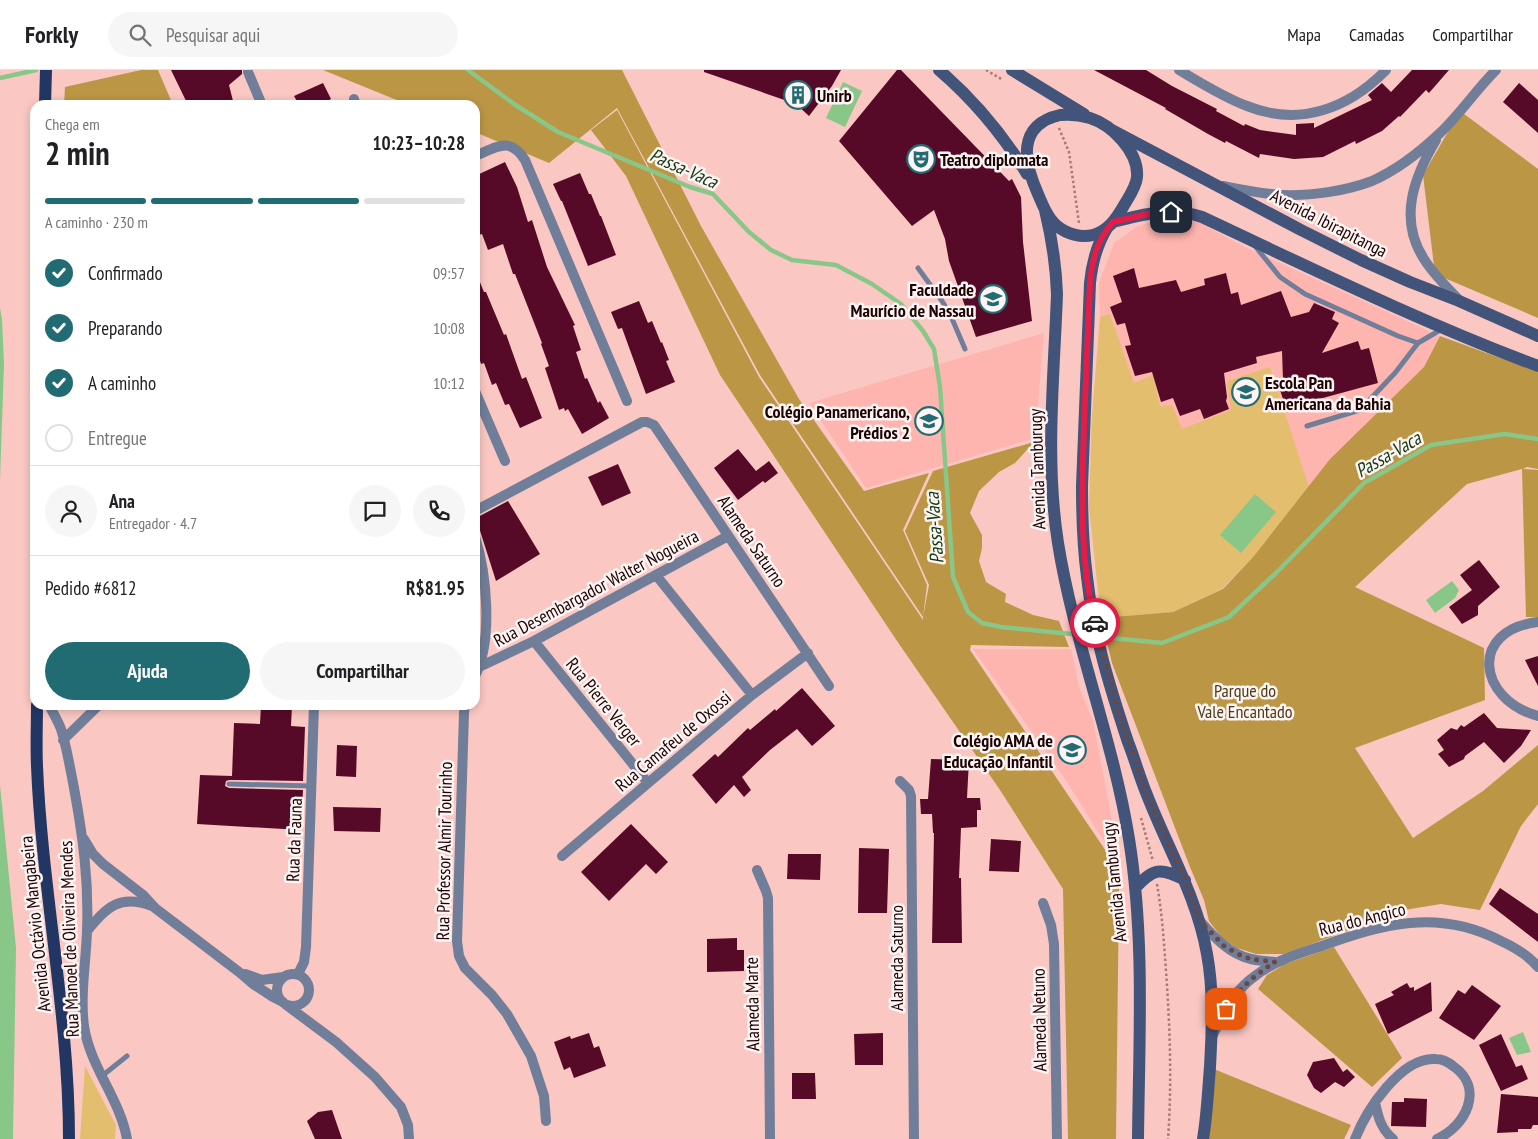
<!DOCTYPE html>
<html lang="pt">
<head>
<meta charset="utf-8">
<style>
	body { margin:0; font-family:"PT Sans Narrow",sans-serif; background:#f6f6f6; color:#202124; height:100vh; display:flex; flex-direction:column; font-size:19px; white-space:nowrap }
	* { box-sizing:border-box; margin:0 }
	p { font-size:16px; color:#757577 }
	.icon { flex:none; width:28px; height:28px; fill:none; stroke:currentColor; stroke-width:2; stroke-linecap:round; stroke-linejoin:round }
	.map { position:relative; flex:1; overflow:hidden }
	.drawer { position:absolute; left:30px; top:30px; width:450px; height:610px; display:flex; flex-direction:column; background:#fff; border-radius:15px; box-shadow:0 2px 8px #0003 }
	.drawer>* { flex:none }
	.pin { position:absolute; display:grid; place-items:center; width:42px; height:42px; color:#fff; margin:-21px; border-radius:10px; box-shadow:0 2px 8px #0006 }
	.courier { position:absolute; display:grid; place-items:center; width:50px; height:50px; margin:-25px; border:4px solid #e11d48; border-radius:50%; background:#fff; color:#222; box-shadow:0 1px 6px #0007 }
	.overview em { font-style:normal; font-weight:700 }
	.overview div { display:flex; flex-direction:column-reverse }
	.overview { display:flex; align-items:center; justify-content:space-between; height:85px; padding:0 15px }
	h1 { font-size:32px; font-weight:700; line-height:38px }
	.bar { display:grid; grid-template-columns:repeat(4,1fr); gap:8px 5px; align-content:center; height:60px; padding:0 15px }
	.bar i { height:6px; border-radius:4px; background:#e0e0e0 }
	.bar .current { background:#216c73 }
	.bar p { grid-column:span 4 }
	.line { display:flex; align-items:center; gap:12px; padding:0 15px; border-top:1px solid #e0e0e0 }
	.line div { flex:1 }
	.round { display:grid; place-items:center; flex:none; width:52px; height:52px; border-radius:26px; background:#f6f6f6 }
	ol { padding:0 15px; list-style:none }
	li { display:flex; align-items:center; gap:15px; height:55px }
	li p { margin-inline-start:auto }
	li .icon { padding:5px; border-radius:50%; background:#216c73; color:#fff; stroke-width:4 }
	li:last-child { color:#757577 }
	li i { width:28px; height:28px; border:2px solid #e0e0e0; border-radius:50% }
	.button { display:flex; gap:10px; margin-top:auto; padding:10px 15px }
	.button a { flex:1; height:58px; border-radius:30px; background:#216c73; color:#fff; font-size:20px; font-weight:700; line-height:58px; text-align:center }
	.button a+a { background:#f6f6f6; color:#202124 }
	header { display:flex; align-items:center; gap:30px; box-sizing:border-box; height:70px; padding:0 25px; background:#fff; border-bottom:1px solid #e0e0e0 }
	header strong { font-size:24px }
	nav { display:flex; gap:28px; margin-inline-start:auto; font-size:18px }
	.search { width:350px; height:45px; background:#f6f6f6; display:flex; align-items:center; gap:12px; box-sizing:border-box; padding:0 18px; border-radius:28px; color:#757577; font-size:19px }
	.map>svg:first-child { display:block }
	.built { fill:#feb5af }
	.green { fill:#e4be6f }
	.forest { fill:#bb9645 }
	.water { fill:#89c789 }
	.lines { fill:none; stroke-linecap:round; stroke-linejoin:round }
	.stream { stroke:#89c789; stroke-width:4.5 }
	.building { fill:#560a27 }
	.path { stroke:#a47b78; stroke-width:2.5; stroke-dasharray:2.5 2.5; stroke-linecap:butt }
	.service { stroke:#717e99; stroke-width:5 }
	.minor { stroke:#717e99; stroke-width:10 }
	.secondary { stroke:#42547a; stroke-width:12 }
	.primary { stroke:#223663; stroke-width:12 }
	.done { stroke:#6a4846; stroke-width:5; stroke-dasharray:0 9 }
	.route { stroke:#e11d48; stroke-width:6 }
	.labels { text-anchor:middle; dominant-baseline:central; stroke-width:5; stroke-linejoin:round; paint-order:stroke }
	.poi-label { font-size:18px; font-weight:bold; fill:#1c0303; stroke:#fdf4f3; text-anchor:start }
	.street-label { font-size:18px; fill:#1c0303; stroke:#fdf4f3 }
	.park-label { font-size:18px; fill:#4b3b18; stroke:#fdf4f3 }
	.water-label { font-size:19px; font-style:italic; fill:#0e3b12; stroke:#fdf4f3 }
</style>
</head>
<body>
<header>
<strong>Forkly</strong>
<div class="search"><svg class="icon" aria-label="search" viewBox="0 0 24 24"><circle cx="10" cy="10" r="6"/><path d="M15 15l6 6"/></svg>Pesquisar aqui</div>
<nav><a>Mapa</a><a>Camadas</a><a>Compartilhar</a></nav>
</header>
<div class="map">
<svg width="1538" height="1069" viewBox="0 0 1538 1069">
	<rect width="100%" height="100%" fill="#fac7c2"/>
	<path class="built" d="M1182 143 1245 177 1440 266 1424 297 1330 389 1254 486 1101 548 1089 437 1092 347 1100 247 1099 213 1114 173 1138 156Z
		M1044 263 1035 368 951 393 866 418 809 333Z
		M973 579H1071L1079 617 1093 651 1119 787 1107 776 1065 709Z"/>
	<path class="green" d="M1110 244 1134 313 1153 305 1160 336 1172 335 1182 359 1231 340 1227 311 1270 297 1309 417 1254 486 1222 519 1173 542 1101 548 1089 437 1092 347 1100 247Z
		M85 996 116 1055 115 1069H80Z"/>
	<path class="forest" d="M141 0H158L173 35H64L65 17Z
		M323 0H622L701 156 799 329 864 421 929 403 903 460 927 515 923 547 929 515 905 461 933 401 1034 372 1015 393 999 402 979 421 970 443 982 465V478L979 491 986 512 1006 524 1005 532 1033 545 1059 551 1069 577 971 575 970 580 1114 793 1119 819 1116 1069H1068L1063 819 1000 720 897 571 720 305 626 106 591 60 617 40 759 307 923 550V547L760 305 617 38 549 93 475 62V35H409Z
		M1460 41 1538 99V248L1435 204 1423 105Z
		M1440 266 1538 302V399L1527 397 1523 399 1538 400V547H1526L1522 399 1467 414 1355 517 1484 578 1485 630 1355 678 1413 768 1483 721 1538 675V734L1521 756 1480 840 1441 834 1398 841 1388 846 1284 884H1256L1237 878 1222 868 1209 851 1204 830 1190 797 1112 593 1101 548 1173 542 1223 519 1254 486 1330 389 1424 297Z
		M1334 877 1402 988 1372 1017 1258 919 1267 905 1285 894Z
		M1204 995 1351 1055 1344 1069H1203Z"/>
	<path class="water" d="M843 12 862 21 845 57 826 48Z
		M0 238 2 249 4 295 0 410Z
		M1255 424 1276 442 1241 483 1220 465Z
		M1452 511 1459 520 1455 528 1435 543 1426 530Z
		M0 715 16 878 13 1069H0Z
		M1523 962 1531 982 1517 985 1509 968Z"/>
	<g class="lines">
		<path class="stream" d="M468 0 514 34 558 62 690 117 713 124 749 162 771 180 792 190 836 195 872 214 901 234 923 261 934 279 940 317 953 507 968 542 982 553 1001 557 1162 573 1229 547 1277 502 1364 413 1431 375 1505 364 1538 369
			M0 8 36 0"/>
	</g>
	<path class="building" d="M171 0H242V4L229 15 234 35H188Z
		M704 0H841L832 16 809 46 796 34 704 2Z
		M897 0H901L1009 111 1012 109 1021 127 1023 172 1032 251 976 267 949 191 945 169 934 140 912 156 839 71Z
		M1094 0H1146L1172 16 1217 39 1216 41 1244 56 1245 54 1260 60 1296 65V54L1314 53V58L1372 30 1368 25 1382 13 1391 22 1412 0H1449L1429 23 1426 20 1400 47 1399 46 1382 61 1356 74 1355 71 1323 87 1294 89 1260 84 1259 88 1226 71 1225 73 1208 64 1165 39 1166 38Z
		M323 13 331 29 319 35H299L294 26Z
		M1519 13 1538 30V63L1503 32Z
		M505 92 517 117 528 152 532 150 547 197 575 255 573 256 581 280 576 282 585 309 587 308 598 333 600 331 609 348 582 364 568 339 565 341 564 338 559 340 545 298 549 296 541 274 542 273 515 204H513L503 174 488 180 482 164 475 166V106Z
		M580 103 589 124H591L600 146H601L616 185 588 196 562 131H561L553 114Z
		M1134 198 1139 218 1176 210 1181 222 1205 215 1204 209 1226 203 1231 224 1238 222 1241 235 1281 221 1291 247 1309 242 1314 233 1335 242 1332 249 1339 253 1322 283 1358 271 1361 280 1369 278 1378 313 1286 338 1277 311 1283 310 1282 281 1256 287 1257 293 1224 303 1227 327 1226 331 1229 339 1204 349 1200 339 1180 346 1173 328 1161 332 1152 302 1135 306 1125 276 1131 275 1125 253 1117 255 1110 237 1122 232 1113 206Z
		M475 200 484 222H486L504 265 506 264 522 309 526 307 542 348 520 358 509 334 505 335 496 313 492 315 484 293 481 294 479 287 475 288Z
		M639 231 648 253 652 251 661 273 662 272 669 290 666 291 675 312 646 324 622 258 618 259 611 242Z
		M738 379 756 401 769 391 778 403 765 413 763 411 738 430 714 398Z
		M618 394 631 423 602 436 588 407Z
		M508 431 540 484 496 511 476 448Z
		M1479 490 1500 517 1478 536V545L1462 554 1449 537 1472 520 1460 505Z
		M1538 586V616L1525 590Z
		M802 618 835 656 812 676 797 659 770 680 742 707 751 720 744 727 734 715 716 734 692 705 715 684 718 687 748 658 750 660 775 639 776 641Z
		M261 635H292L291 656 305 657 303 711 229 710 226 711 225 716 229 718 303 720 301 760 197 754 200 705 232 706 234 653 260 654Z
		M1484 643 1497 658 1531 660 1521 676 1504 693 1484 672 1465 686 1464 689 1449 697 1438 684 1444 680 1437 670 1451 658 1457 660 1461 655 1464 657Z
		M337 675 357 676 356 707 336 706Z
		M931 689 969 690 967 728H980L981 740H977V757L961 758 959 808H961L962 873H932L934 763H933L932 744H921L920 729H928Z
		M333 737 381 738 380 762 334 761Z
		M631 754 668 792 656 804 646 794 609 831 581 802Z
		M991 769 1021 771 1019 802 989 801Z
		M859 778 889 779 887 843H858Z
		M788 784H821L820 810 787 809Z
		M1500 818 1538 844V872L1489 834Z
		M737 868V880H744V901L707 902V869Z
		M1431 912 1432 941 1388 964 1375 934 1394 925 1391 922 1407 913 1410 918 1414 917V921Z
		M1472 915 1501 936 1474 970 1439 948 1458 920 1465 924Z
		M589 963 594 978 599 976 606 996 574 1008 570 997 564 1000 554 972 570 966 571 969Z
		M883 963V995H855L854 964Z
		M1501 964 1516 997 1522 995 1528 1009 1501 1021 1479 975Z
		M1334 988 1343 1002 1347 999 1355 1007 1344 1017 1335 1012 1321 1023 1314 1018 1307 1005 1313 992Z
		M792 1003H815L816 1029H792Z
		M1501 1024 1538 1027V1055H1533L1531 1059H1518V1062L1497 1063Z
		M1404 1028 1427 1029 1426 1057 1391 1056 1392 1032H1404Z
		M332 1040 342 1069H315L307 1051 318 1042Z"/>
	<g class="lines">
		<path class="path" d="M986 0 1003 10
			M1059 58 1069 82 1079 153
			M1141 748 1153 791
			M1157 814C1162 843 1164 872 1166 901 1170 957 1172 1013 1168 1069"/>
		<path class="service" d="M1255 176 1280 207 1305 224 1398 266 1418 273 1442 259
			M918 198 942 231 950 244 965 279
			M1307 356 1360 340 1395 303 1418 273
			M229 714 311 716
			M102 1006 127 986"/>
		<path class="minor" d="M1179 0C1201 13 1223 27 1247 36 1299 57 1348 39 1386 0
			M248 2 262 35
			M354 29 356 35
			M1436 70C1414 107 1398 149 1424 189 1433 204 1447 217 1459 230
			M475 86C497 77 510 66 525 90L627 331
			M1223 116C1243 120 1262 124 1283 125 1311 126 1346 121 1372 111 1397 100 1421 81 1440 63 1460 44 1476 20 1496 0
			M475 321 505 391
			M475 441 642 352H647L654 355 829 616
			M475 467C487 504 493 571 475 606
			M656 505 752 625
			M1538 552C1469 560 1477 629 1538 646
			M534 571 648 713
			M479 597 534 571 728 466
			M49 635C53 643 58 651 61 659 67 678 70 698 74 718 83 767 89 811 87 861 86 892 80 925 84 956 90 997 120 1029 127 1069
			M465 635 464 643 457 871 459 886 465 898 492 925 507 944 531 986 544 1026 546 1051
			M63 670 99 635
			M900 711 909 720 911 726 914 1069
			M84 769 93 784 103 794 143 825 155 838 239 902 253 914 273 927 283 932
			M562 786 752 625 808 583
			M757 800 766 821 768 828 770 1069
			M1043 833 1051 855 1054 874 1057 1069
			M1200 851C1214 867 1229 884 1251 889 1259 891 1267 891 1275 892
			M87 861C107 837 119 824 152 836
			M245 904 262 910 283 907
			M298 904 304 892 306 877 314 635
			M277 920a16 16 0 1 1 32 0a16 16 0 1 1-32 0Z
			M285 934 336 972 375 1007 401 1037 408 1055 409 1069
			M1213 965C1222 944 1233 923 1251 909 1272 892 1294 885 1319 877 1382 854 1438 838 1501 871 1514 877 1529 886 1538 897
			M1375 1032C1378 1047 1381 1059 1393 1069
			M1355 1069C1366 1041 1401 986 1436 989 1442 989 1448 992 1453 996 1485 1018 1466 1056 1437 1069"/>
		<path class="secondary" d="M939 0C974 30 1003 65 1027 104
			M1012 0 1084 44
			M1060 45C1070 44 1080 45 1090 48 1112 55 1139 82 1137 107 1136 118 1128 128 1123 137 1116 149 1108 161 1093 165 1081 168 1067 164 1057 156 1048 148 1043 136 1038 124 1024 93 1016 55 1060 45Z
			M1110 59 1301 160 1361 190 1410 212 1459 231 1538 266
			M1045 140C1052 169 1056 194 1057 224 1054 307 1045 390 1058 473 1074 573 1113 669 1129 769 1145 868 1139 969 1138 1069
			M1113 152C1143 144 1172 137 1202 147 1313 199 1423 253 1538 296
			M1107 158C1096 176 1092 193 1090 213L1082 416C1082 446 1083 477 1087 507 1093 563 1110 618 1128 672 1135 690 1140 708 1147 725 1168 779 1197 827 1207 884 1214 922 1212 959 1210 997 1208 1021 1207 1045 1203 1069
			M1135 818C1154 798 1160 797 1185 810"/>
		<path class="primary" d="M45 35 46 0
			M37 635C37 655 36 675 37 696 42 821 69 944 69 1069"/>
	</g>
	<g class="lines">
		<path class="done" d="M1095 553 1120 646 1147 725 1185 810 1200 851 1224 876 1238 884 1250 889 1275 892C1255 905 1239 918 1226 939"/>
		<path class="route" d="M1095 553C1079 488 1082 421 1084 355 1086 308 1088 260 1090 213 1092 190 1097 170 1113 152L1148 144 1171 142"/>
	</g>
	<defs>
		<symbol id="building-ring" viewBox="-11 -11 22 22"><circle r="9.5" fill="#fdf4f3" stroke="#216c73" stroke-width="1.5"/><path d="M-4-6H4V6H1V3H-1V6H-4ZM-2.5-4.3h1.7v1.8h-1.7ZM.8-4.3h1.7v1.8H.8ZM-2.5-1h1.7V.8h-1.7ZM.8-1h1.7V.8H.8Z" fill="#216c73"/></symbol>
		<symbol id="theatre-ring" viewBox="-11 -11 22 22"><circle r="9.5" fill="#fdf4f3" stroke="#216c73" stroke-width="1.5"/><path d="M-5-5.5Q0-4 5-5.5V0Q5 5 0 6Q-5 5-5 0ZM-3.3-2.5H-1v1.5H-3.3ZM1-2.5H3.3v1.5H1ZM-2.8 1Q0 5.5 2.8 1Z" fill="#216c73"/></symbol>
		<symbol id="university-ring" viewBox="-11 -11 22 22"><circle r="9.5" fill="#fdf4f3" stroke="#216c73" stroke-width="1.5"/><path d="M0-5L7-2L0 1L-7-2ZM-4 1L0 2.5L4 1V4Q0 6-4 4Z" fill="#216c73"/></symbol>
		<symbol id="school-ring" viewBox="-11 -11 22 22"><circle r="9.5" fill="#fdf4f3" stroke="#216c73" stroke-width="1.5"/><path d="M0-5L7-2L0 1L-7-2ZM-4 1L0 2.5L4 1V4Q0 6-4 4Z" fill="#216c73"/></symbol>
	</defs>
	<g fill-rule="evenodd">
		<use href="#building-ring" x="782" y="9" width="32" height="32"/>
		<use href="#theatre-ring" x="905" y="73" width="32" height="32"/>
		<use href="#university-ring" x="977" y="213" width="32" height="32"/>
		<use href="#school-ring" x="1230" y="306" width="32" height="32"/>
		<use href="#school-ring" x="913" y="335" width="32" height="32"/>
		<use href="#school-ring" x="1056" y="664" width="32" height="32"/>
	</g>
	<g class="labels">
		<g class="poi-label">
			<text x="817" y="25">Unirb</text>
			<text x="940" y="89">Teatro diplomata</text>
			<text x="974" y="219" text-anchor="end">Faculdade<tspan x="974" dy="21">Maurício de Nassau</tspan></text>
			<text x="1265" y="312">Escola Pan<tspan x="1265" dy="21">Americana da Bahia</tspan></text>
			<text x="910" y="341" text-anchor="end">Colégio Panamericano,<tspan x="910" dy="21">Prédios 2</tspan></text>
			<text x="1053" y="670" text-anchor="end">Colégio AMA de<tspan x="1053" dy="21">Educação Infantil</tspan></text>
		</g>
		<g class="street-label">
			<text transform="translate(1329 153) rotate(27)">Avenida Ibirapitanga</text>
			<text transform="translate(1037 399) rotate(-92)">Avenida Tamburugy</text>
			<text transform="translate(752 471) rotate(56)">Alameda Saturno</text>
			<text transform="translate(596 518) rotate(-28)">Rua Desembargador Walter Nogueira</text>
			<text transform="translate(604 632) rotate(51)">Rua Pierre Verger</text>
			<text transform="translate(673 671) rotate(-40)">Rua Camafeu de Oxossi</text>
			<text transform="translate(294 770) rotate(-88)">Rua da Fauna</text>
			<text transform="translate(444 781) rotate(-89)">Rua Professor Almir Tourinho</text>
			<text transform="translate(1114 812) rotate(-96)">Avenida Tamburugy</text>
			<text transform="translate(1362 849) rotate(-14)">Rua do Angico</text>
			<text transform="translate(35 854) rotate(-96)">Avenida Octávio Mangabeira</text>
			<text transform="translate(69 869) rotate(-92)">Rua Manoel de Oliveira Mendes</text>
			<text transform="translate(896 888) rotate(-90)">Alameda Saturno</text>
			<text transform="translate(752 934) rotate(-91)">Alameda Marte</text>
			<text transform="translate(1039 950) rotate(-91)">Alameda Netuno</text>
		</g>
		<g class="park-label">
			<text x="1245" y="620">Parque do<tspan x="1245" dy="21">Vale Encantado</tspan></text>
		</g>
		<g class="water-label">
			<text transform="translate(684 98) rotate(24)">Passa-Vaca</text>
			<text transform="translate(1388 384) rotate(-30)">Passa-Vaca</text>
			<text transform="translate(934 458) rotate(-94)">Passa-Vaca</text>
		</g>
	</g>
</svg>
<div class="pin" style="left:1226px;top:939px;background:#ea580c"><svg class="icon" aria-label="bag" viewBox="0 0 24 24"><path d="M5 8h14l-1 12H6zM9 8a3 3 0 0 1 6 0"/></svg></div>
<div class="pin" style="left:1171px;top:142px;background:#1f2937"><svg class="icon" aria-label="home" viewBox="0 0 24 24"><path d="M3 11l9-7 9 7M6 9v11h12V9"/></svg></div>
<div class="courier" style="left:1095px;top:553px"><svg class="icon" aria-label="car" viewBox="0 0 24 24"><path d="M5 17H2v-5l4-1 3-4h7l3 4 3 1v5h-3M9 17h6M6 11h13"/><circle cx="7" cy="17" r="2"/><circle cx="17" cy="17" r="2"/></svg></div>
<section class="drawer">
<div class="overview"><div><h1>2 min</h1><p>Chega em</p></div><em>10:23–10:28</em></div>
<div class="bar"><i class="current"></i><i class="current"></i><i class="current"></i><i></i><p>A caminho · 230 m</p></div>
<ol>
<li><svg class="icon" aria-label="check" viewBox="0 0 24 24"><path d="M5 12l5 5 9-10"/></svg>Confirmado<p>09:57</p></li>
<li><svg class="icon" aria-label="check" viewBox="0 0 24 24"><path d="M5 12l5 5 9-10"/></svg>Preparando<p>10:08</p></li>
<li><svg class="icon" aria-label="check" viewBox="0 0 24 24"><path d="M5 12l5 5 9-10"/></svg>A caminho<p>10:12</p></li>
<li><i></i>Entregue</li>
</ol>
<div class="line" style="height:90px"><a class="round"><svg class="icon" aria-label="person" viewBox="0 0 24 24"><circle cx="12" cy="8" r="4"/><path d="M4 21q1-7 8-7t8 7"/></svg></a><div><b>Ana</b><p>Entregador · 4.7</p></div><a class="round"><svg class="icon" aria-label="chat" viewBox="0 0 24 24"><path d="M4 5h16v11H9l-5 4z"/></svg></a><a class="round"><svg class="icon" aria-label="phone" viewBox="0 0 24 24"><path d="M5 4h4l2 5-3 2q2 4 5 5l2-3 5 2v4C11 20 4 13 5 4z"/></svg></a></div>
<div class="line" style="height:65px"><div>Pedido #6812</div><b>R$81.95</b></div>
<div class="button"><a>Ajuda</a><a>Compartilhar</a></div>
</section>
</div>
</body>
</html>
